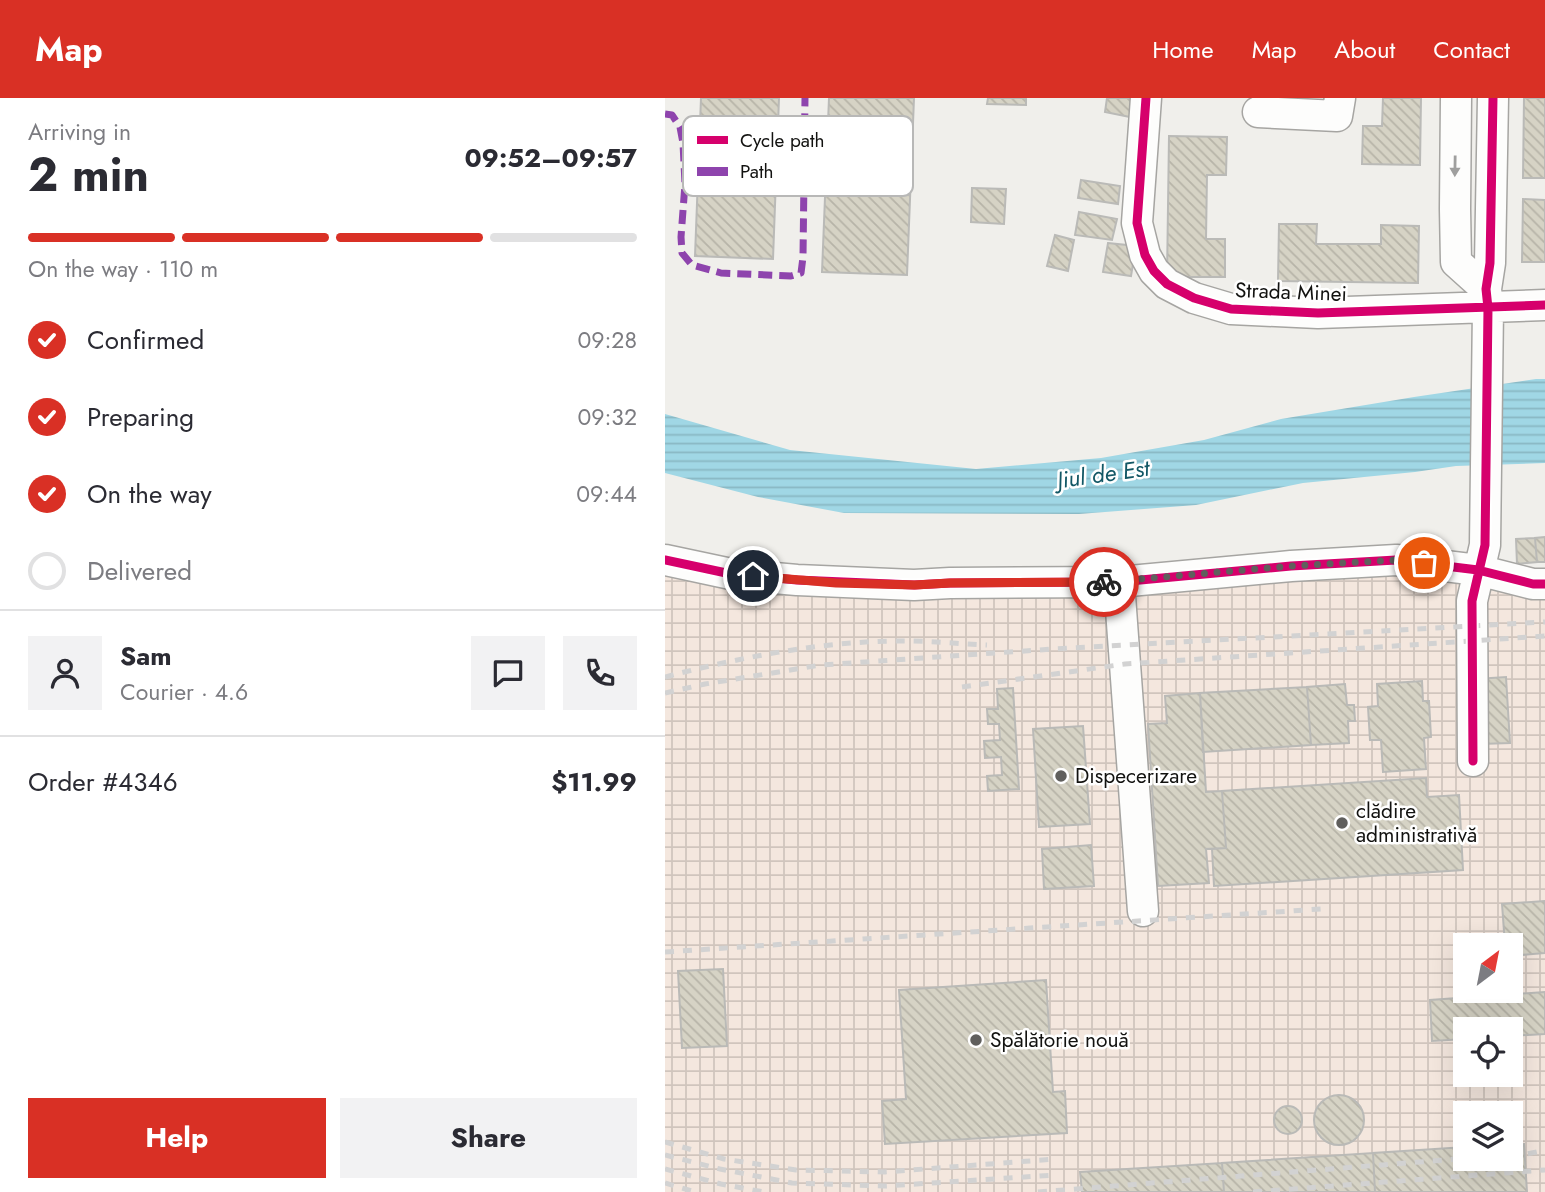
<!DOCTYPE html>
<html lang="en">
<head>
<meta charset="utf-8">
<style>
	body { margin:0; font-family:Jost,sans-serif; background:#f2f2f3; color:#2b2b33; height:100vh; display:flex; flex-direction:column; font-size:26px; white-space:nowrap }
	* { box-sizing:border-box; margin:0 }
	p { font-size:23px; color:#7c7c81 }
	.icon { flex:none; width:38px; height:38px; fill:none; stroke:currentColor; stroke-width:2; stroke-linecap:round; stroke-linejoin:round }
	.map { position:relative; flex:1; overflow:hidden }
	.side { display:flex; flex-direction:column; background:#fff; width:665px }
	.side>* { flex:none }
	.needle { width:46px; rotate:32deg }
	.buttons { position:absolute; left:788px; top:835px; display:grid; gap:14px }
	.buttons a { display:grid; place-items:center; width:70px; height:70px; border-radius:0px; background:#fff; box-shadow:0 7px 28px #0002; font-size:35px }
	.pin { position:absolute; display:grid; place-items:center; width:60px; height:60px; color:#fff; margin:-30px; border:4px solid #fff; border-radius:50%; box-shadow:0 2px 7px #0007 }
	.courier { position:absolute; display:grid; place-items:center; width:70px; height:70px; margin:-35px; border:5px solid #d93025; border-radius:50%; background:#fff; color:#222; box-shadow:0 2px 9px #0007 }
	.headline em { font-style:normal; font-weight:700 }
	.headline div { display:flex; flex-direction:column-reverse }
	.headline { display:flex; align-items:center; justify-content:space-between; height:119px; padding:0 28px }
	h1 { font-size:46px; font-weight:700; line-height:52px }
	.bar { display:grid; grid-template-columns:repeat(4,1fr); gap:10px 7px; align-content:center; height:84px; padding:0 28px }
	.bar i { height:9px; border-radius:5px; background:#e1e1e2 }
	.bar .selected { background:#d93025 }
	.bar p { grid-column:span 4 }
	.line { display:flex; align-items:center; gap:18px; padding:0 28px; border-top:2px solid #e1e1e2 }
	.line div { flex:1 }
	.round { display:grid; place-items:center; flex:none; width:74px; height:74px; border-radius:0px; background:#f2f2f3 }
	ol { padding:0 28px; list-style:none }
	li { display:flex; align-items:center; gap:21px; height:77px }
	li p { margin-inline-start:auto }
	li .icon { padding:7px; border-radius:50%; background:#d93025; color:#fff; stroke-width:4 }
	li:last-child { color:#7c7c81 }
	li i { width:38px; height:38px; border:4px solid #e1e1e2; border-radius:50% }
	.primary-button { display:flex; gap:14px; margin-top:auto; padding:14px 28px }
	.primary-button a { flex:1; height:80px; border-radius:0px; background:#d93025; color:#fff; font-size:28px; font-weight:700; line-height:80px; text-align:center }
	.primary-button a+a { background:#f2f2f3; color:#2b2b33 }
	header { display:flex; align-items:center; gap:42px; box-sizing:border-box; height:98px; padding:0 35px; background:#d93025; color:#fff }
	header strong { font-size:33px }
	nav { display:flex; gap:38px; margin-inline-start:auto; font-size:24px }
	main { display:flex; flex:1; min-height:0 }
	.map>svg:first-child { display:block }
	.industrial { fill:url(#industrial-grid); fill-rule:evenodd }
	.water { fill:url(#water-rules) }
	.building { fill:url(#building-back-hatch); stroke:#babab7; stroke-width:2 }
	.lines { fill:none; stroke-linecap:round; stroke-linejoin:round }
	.minor-casing { stroke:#a6a5a2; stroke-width:33 }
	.minor { stroke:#fdfdfc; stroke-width:30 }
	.rail { stroke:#d2d2d2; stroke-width:5; stroke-dasharray:9 9; stroke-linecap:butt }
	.quiet { stroke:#8e44ad; stroke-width:7; stroke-dasharray:14 7; stroke-linecap:butt }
	.cycleway-casing { stroke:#fff; stroke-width:13 }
	.cycleway { stroke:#d6006c; stroke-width:9 }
	.oneway { fill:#9f9f9e }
	.done { stroke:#605f5d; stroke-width:7; stroke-dasharray:0 12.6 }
	.route { stroke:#d93025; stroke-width:9 }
	.poi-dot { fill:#605f5d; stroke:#fff; stroke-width:2.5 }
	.labels { text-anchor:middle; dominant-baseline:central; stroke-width:5; stroke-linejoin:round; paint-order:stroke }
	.street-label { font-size:21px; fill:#121210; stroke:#fff }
	.poi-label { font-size:21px; fill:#121210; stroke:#fff; text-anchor:start }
	.water-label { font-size:23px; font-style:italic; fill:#125765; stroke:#fff }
	.key { fill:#fff; stroke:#b8b8b7; stroke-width:2 }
	.key-label { font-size:19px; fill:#121210 }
</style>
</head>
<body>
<header>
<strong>Map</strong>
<nav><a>Home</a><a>Map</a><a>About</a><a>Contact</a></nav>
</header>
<main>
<section class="side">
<div class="headline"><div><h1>2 min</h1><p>Arriving in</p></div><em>09:52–09:57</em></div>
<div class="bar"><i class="selected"></i><i class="selected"></i><i class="selected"></i><i></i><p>On the way · 110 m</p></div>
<ol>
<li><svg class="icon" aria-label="check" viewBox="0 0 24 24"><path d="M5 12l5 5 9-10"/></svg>Confirmed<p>09:28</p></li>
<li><svg class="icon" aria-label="check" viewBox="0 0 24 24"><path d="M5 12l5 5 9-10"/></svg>Preparing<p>09:32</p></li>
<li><svg class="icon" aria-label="check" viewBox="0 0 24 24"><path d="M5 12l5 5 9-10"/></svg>On the way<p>09:44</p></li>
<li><i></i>Delivered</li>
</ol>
<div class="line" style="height:126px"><a class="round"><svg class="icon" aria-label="person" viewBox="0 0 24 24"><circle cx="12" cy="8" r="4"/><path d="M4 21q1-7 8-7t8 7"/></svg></a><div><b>Sam</b><p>Courier · 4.6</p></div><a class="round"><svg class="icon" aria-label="chat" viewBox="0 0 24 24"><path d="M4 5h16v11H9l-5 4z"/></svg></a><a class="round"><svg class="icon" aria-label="phone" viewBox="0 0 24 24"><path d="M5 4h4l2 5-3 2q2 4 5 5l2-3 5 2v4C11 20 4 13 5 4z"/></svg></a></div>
<div class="line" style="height:91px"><div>Order #4346</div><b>$11.99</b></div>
<div class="primary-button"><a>Help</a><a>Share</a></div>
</section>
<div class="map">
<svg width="880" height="1094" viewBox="0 0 880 1094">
	<defs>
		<pattern id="industrial-grid" width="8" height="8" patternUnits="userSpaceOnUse" patternTransform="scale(1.75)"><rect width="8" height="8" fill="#f4e7de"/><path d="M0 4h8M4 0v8" fill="none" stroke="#d0c5bd"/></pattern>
		<pattern id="water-rules" width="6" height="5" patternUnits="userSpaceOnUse" patternTransform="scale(1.75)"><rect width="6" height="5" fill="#a0d7e5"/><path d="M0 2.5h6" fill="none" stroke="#89b8c3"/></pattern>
		<pattern id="building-back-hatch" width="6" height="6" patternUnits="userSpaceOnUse" patternTransform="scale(1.75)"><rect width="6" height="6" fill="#d6d3c5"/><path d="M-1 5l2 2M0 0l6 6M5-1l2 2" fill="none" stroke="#b7b4a8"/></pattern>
	</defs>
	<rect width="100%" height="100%" fill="#f0efeb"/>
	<path class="industrial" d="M723 473 810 488 863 501 880 500V1094H0V476L49 489 454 495ZM800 847H845V892H800ZM800 931H845V976H800ZM800 1015H845V1060H800Z"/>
	<path class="water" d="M871 281H880V365L791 368 750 374 638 385 531 407 414 416 179 415 93 399 0 375V316L125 352 311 371 436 360 539 342 616 321 749 299Z"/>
	<path class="building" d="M36 0H114L108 161 30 158Z
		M164 0H249L242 177 157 174Z
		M323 0H361V7L322 6Z
		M442 0H468L465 19 440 14Z
		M718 0H756L755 67 697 66 698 28H717Z
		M859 0H880V80H858Z
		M504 38 562 39 561 77H542L541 141H560V179H502Z
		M416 82 455 88 453 106 413 100Z
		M307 90 341 91 339 126 306 124Z
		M858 101 880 102V164H857Z
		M414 114 452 121 447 142 410 137Z
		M614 126H652L651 146H716V127L754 128 753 185 613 183Z
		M390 137 409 142 403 173 382 168Z
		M443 145 471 148 466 178 438 174Z
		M880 439V464H872L870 440Z
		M870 440 872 464 852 466 851 441Z
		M841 579 845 645 815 646 811 581Z
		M757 583 758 603H764L766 639 759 640 761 671 718 674 716 642H705L703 609 713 608 712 586Z
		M680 586 682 607H689L690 623H683L684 645 646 647 642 589Z
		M642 589 646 647 538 654 535 595Z
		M348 590 354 691 323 693 322 678 337 677 336 659 320 660 319 643 335 642 334 626H323L322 611H333L332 591Z
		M535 595 541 694 557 693 561 750 541 751 544 785 493 788 483 626 502 625 500 598Z
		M418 628 425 726 374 729 368 631Z
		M761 680 762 699 794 697 798 772 549 788 547 751 561 750 557 693Z
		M426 747 429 788 379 791 377 751Z
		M880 803V855L845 858V847H840L837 806Z
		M58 871 62 948 17 950 13 873Z
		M381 882 388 994 400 993 402 1035 220 1046 217 1003 241 1001 234 892Z
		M880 894V936L845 938V931H800V941L767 943 765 902Z
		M649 1022a25 25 0 1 1 50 0a25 25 0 1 1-50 0Z
		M609 1022a14 14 0 1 1 28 0a14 14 0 1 1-28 0Z
		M859 1046 862 1094H710L708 1055 800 1049V1060H845V1047Z
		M708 1055 710 1094H559L557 1065Z
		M557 1065 559 1094H417L415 1074Z"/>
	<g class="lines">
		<defs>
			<path id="minor" d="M481 0 472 125 480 157 489 173 502 186 529 200 566 211 653 215 880 207
				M791 0 790 111 791 164 821 191
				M593 14 672 18 675 0
				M0 462 66 476 132 482 249 487 285 485 454 484 626 468 731 462 813 472 868 486H880
				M454 484 478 813
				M808 663 807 503 820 447 823 210 821 191 825 165 828 0"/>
		</defs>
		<use href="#minor" class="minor-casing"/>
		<use href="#minor" class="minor"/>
		<path class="rail" d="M0 579C76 559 164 542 242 543 269 543 296 546 322 547
			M297 589 460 566 880 538
			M0 595 40 586 156 567 388 551 880 524
			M0 854 656 811
			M0 1044 59 1061 131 1072 220 1074 390 1061
			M0 1057 55 1071 127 1085 220 1088 390 1077
			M845 1057 862 1056 880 1052
			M0 1071 56 1086 99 1094
			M0 1085 30 1094
			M373 1094 805 1060
			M588 1094 880 1072"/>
		<path class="quiet" d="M0 16 7 17 15 29 18 45 20 86 16 139 17 155 27 167 56 175 126 178 136 175 138 159 140 0"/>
		<defs>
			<path id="cycleway" d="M481 0 472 125 480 157 489 173 502 186 529 200 566 211 653 215 880 207
				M0 462 66 476 132 482 249 487 285 485 454 484 626 468 731 462 813 472 868 486H880
				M808 663 807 503 820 447 823 210 821 191 825 165 828 0"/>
		</defs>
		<use href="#cycleway" class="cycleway-casing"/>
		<use href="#cycleway" class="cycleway"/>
	</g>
	<defs><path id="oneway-solid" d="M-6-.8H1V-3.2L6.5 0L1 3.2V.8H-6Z" transform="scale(1.75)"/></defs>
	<use class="oneway" href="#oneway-solid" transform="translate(790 68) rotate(91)"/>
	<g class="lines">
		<path class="done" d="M439 484 626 468 732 462 759 465"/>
		<path class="route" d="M88 478 171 485 250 487 285 485 439 484"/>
	</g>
	<g class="poi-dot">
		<circle cx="396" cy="678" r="7"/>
		<circle cx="677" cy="725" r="7"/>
		<circle cx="311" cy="942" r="7"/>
	</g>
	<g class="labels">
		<g class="street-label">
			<text transform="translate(626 194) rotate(2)">Strada Minei</text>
		</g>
		<g class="poi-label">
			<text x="410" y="678">Dispecerizare</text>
			<text x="691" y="713">clădire<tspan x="691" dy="24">administrativă</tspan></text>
			<text x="325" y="942">Spălătorie nouă</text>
		</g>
		<g class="water-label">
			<text transform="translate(438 376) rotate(-8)">Jiul de Est</text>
		</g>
	</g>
	<rect x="18" y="18" width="230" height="80" rx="10" class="key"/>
	<rect x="32" y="38" width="31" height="8" fill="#d6006c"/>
	<rect x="32" y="69" width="31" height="9" fill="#8e44ad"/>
	<g class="key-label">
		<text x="75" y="49">Cycle path</text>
		<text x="75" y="80">Path</text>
	</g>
</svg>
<div class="buttons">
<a><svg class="needle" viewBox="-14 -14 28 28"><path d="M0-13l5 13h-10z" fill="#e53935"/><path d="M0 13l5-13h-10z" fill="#7c7c81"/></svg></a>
<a><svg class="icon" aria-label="locate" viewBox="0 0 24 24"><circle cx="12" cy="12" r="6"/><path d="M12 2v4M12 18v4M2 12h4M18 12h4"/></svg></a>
<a><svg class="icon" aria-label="layers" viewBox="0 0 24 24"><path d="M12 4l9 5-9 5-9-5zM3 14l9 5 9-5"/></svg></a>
</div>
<div class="pin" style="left:759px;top:465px;background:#ea580c"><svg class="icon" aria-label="bag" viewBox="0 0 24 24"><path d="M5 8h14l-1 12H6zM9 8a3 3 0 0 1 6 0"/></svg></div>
<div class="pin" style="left:88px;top:478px;background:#1f2937"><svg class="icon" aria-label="home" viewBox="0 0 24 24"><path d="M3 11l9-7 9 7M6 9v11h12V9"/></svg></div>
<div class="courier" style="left:439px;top:484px"><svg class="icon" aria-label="bike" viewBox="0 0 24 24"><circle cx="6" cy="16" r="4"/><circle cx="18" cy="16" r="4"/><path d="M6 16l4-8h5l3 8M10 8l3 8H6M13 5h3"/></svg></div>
</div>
</main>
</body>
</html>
